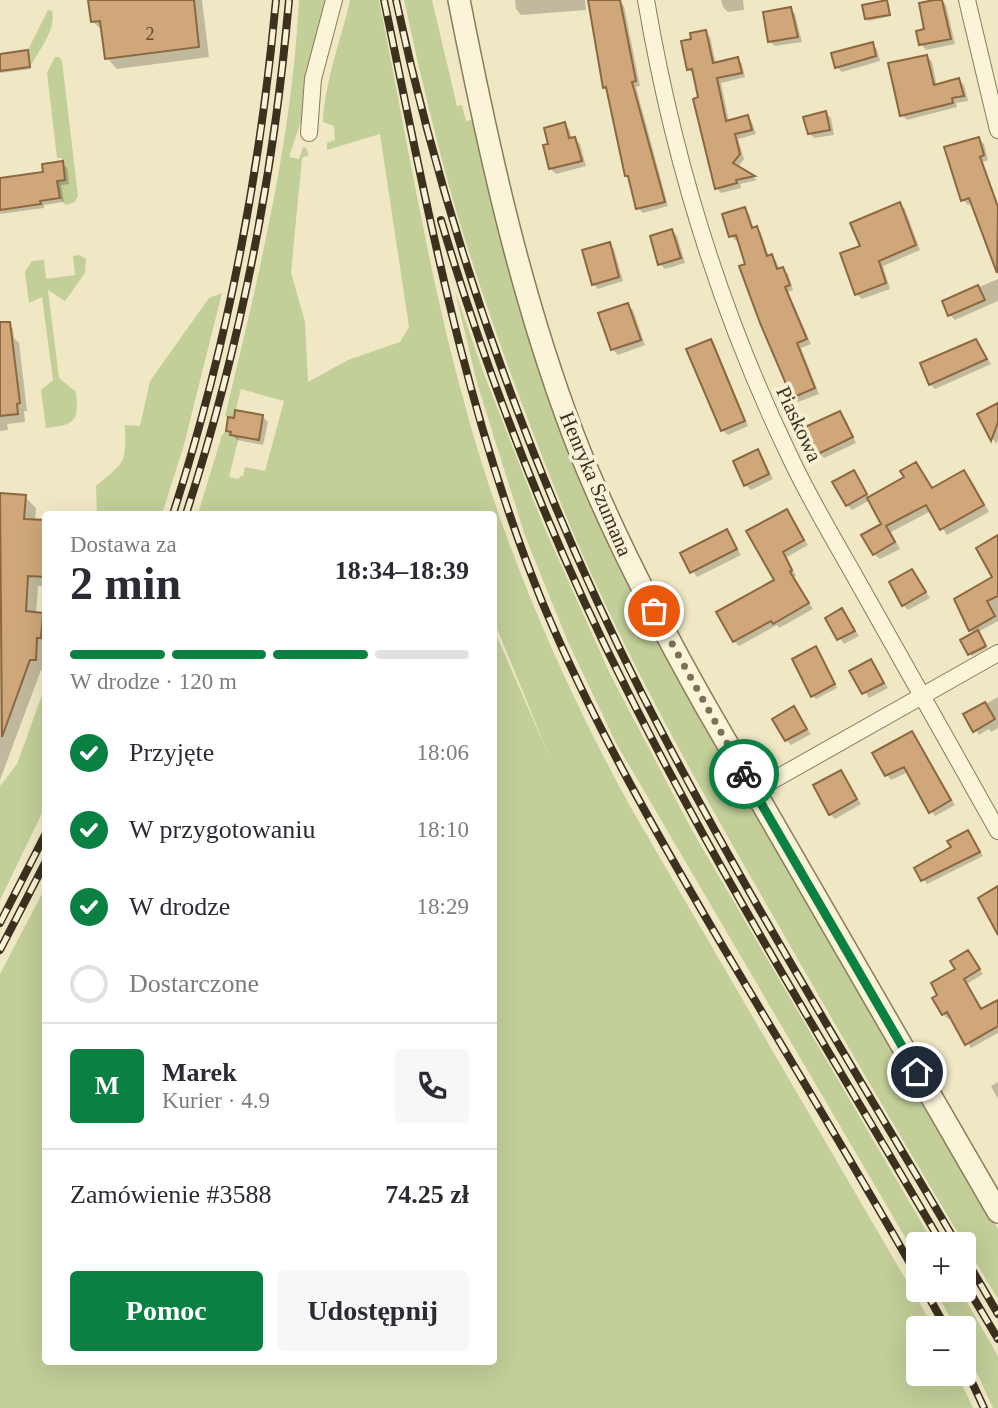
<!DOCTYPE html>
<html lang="pl">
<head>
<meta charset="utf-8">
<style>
	body { margin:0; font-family:"Times New Roman",serif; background:#f7f7f7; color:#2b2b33; height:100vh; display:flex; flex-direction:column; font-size:26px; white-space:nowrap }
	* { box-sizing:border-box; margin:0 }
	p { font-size:23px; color:#7c7c81 }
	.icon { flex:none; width:38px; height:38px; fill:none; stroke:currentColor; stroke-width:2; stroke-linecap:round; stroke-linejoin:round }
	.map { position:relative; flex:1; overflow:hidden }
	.panel { position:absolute; left:42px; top:511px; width:455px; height:854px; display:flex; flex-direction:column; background:#fff; border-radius:7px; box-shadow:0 7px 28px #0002 }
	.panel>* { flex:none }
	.buttons { position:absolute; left:906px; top:1232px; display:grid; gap:14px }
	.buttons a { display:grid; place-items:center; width:70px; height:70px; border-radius:7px; background:#fff; box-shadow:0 7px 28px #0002; font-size:35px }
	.pin { position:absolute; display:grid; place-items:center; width:60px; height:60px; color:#fff; margin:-30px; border:4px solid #fff; border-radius:50%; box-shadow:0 2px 7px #0007 }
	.courier { position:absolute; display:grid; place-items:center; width:70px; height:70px; margin:-35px; border:5px solid #0b8043; border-radius:50%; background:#fff; color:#222; box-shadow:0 2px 9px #0007 }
	.head em { font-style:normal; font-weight:700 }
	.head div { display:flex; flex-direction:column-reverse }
	.head { display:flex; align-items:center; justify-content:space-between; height:119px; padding:0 28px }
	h1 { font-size:46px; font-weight:700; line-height:52px }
	.bar { display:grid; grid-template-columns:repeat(4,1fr); gap:10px 7px; align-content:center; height:84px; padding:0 28px }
	.bar i { height:9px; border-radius:5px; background:#e1e1e2 }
	.bar .active { background:#0b8043 }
	.bar p { grid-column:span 4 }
	.line { display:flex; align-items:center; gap:18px; padding:0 28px; border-top:2px solid #e1e1e2 }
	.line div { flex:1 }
	.round { display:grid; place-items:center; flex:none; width:74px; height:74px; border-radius:7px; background:#f7f7f7 }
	ol { padding:0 28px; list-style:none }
	li { display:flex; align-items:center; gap:21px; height:77px }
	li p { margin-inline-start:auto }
	li .icon { padding:7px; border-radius:50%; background:#0b8043; color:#fff; stroke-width:4 }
	li:last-child { color:#7c7c81 }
	li i { width:38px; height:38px; border:4px solid #e1e1e2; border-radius:50% }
	.cta { display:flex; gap:14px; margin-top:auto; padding:14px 28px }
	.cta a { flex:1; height:80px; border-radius:7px; background:#0b8043; color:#fff; font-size:28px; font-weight:700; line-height:80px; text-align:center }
	.cta a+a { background:#f7f7f7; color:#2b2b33 }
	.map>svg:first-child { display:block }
	.green { fill:#c2cf99 }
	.shadow { fill:#0003 }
	.building { fill:#cfa77a; stroke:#8c673f; stroke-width:2 }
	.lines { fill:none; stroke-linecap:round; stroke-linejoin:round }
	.minor-casing { stroke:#8c7a5a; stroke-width:18 }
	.tertiary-casing { stroke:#8c7a5a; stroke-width:24 }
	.minor { stroke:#faf4d9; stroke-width:16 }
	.tertiary { stroke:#faf4d9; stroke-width:21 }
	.rail-casing { stroke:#3c301f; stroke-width:8 }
	.rail { stroke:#f7f1d5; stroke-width:5; stroke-dasharray:16; stroke-linecap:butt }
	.done { stroke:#7b7059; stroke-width:7; stroke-dasharray:0 12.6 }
	.route { stroke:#0b8043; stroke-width:9 }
	.labels { text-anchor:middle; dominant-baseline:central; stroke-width:7; stroke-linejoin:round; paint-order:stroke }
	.number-label { font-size:18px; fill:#614e36 }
	.street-label { font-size:21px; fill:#3c301f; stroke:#f7f1d5 }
</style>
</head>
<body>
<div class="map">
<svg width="998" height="1408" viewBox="0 0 998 1408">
	<rect width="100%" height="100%" fill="#f0e8c5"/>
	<path class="green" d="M299 0H329L301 121 289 157 299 159 303 147 306 148 309 155 302 158 291 272 305 322 308 382 348 360 400 342 409 327 380 134 327 150V143L335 140 334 126 323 122C325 79 341 41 350 0H379C406 133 427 267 463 398 501 541 560 679 631 808L934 1328H919V1374H957L973 1408H0V974L45 888 46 1362H494V630L550 758 494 621V514H198L222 435 226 431 231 432V436L239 437 229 477 239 479 240 476H243L245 467 265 471 284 401 241 389 234 418 225 416C258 279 292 141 299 0Z
		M404 0H432L457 106 462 105 466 121 475 119 527 327 745 794 998 1229V1299C919 1169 843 1039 768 907 695 780 622 651 566 516 526 418 489 318 458 217 437 146 420 73 404 0Z
		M48 10 52 11C57 29 38 52 30 67L28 50Z
		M55 57H59L62 61 78 196 75 202 66 205 60 198 57 181 65 179 62 158H57L47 73Z
		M79 255 86 259 85 273 65 301 48 290 59 378 76 392C79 421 76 425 46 428L41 390 53 380 42 297 29 303 25 272 32 261 44 260 46 279 75 275 73 256Z
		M455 291 484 374 544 527 611 676 693 832 934 1244H919V1261L616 743 568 642 525 536 477 383Z
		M222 293 184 445 162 514H97L96 486C126 461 126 464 125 425L140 426 150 381 209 298Z
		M45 687V807L0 900V786L17 764Z
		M935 1290H960L998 1356V1408H993L964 1345V1328H956Z"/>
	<path class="shadow" d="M94 0H202L209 57 117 69 107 58 103 31 92 21Z
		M515 0H585L586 10 521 15 516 9Z
		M590 0 619 1 624 6 640 86 636 87 668 206 643 213 638 208 631 180 626 176 609 92 604 87Z
		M721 0H743L744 10 728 12 723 7Z
		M941 0 946 5 955 44 926 50 921 44Z
		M887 2 891 16 868 21 866 18Z
		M790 9 795 14 802 42 775 46 770 41Z
		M705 32 710 37 716 64 738 59 742 64 745 77 721 83 729 122 748 117 752 122 756 134 738 139 744 159 737 168 757 180 740 184 741 188 721 193 716 188 700 99 693 74 689 69 693 40Z
		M872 44 877 49 880 61 842 72 837 67Z
		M27 52 31 69 0 73V55Z
		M927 56 932 62 937 86 959 80 964 85 968 101 956 103 957 107 907 120 902 115Z
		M826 113 831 118 834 135 814 138 809 133Z
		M564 124 569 129 572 139 574 138 580 144 586 166 556 174 551 169 550 145Z
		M979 139 984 144 988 160 983 162 998 205V271L973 203 968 205 963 200Z
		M62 163 67 168 69 184 61 185 64 202 44 205V208L0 214V180L45 174Z
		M900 204 905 209 920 250 883 266 890 289 862 299 857 294 862 247Z
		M744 209 749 214 754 229 757 228 761 233 769 257 772 256 776 261 780 270 783 269 788 274 793 290 788 292 811 344 801 348 819 394 798 402 793 397 761 322 739 240 736 241 731 236Z
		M672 231 677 236 685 263 665 269 660 264Z
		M609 244 614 249 623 281 598 289 593 284Z
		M998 279V301L955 320 950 315 944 302Z
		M627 305 633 310 645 345 618 355 613 350 601 314Z
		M0 321H5L13 329 14 338 19 343 27 411H24L25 422 7 424 8 430 0 431Z
		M710 341 715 346 748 426 728 435 722 430Z
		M976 341 991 364 935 389 930 384Z
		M998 405V439L996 444 979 415Z
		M840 413 845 418 856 443 824 458 819 453Z
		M262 416 268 422 263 445 237 440 228 430Z
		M757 451 762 456 773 479 751 490 746 485Z
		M916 464 933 489 964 472 970 478 989 512 947 535 931 511 891 532 900 549 880 559 874 554 884 524 870 500 852 510 847 505 853 473 870 498 906 478Z
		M0 495 25 497 36 508 35 521 46 522V586H38L36 614H42L46 618V670H41L0 780Z
		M786 511 808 545 787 557 796 576 794 577 813 609 779 628 777 625 739 646 734 641 777 581Z
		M727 531 741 555 697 577 682 554Z
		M998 537V621L978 632 987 648 972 656 962 640 975 634 970 630 995 578Z
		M912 571 930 598 908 610 903 605Z
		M842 610 859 636 844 644 827 619Z
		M819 652 837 688 816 699 813 696Z
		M871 661 888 688 869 698 852 671Z
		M998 697V728L991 732 989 729 979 735 966 715Z
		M793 709 811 734 791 745 786 740Z
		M912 733 955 805 935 816 908 772 891 780 887 775Z
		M841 772 861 804 835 819 830 814Z
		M967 832 983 856 927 884 916 868 953 848Z
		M968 952 983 974 967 984 982 1011 998 1002V1033L971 1048 952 1017 948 1019 943 1014 934 998 958 970Z
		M998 1082V1099L991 1086Z"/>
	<path class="building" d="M88 0H194L199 47 105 59 100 21 91 22Z
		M588 0H620L636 81 632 82 665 202 636 209 628 176H625L606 87 603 88Z
		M887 0 890 15 865 19 862 5Z
		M934 0H942L951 39 919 45 916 31 924 29 919 3Z
		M791 7 798 37 768 42 763 12Z
		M706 30 713 63 738 57 742 73 717 78 726 121 748 115 752 130 735 134 740 154 733 163 755 176 736 180 737 183 715 189 693 99 698 97 692 69 687 70 681 41 691 39 690 33Z
		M873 42 876 56 835 68 831 53Z
		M28 50 30 67 0 71V54Z
		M927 55 934 85 959 78 964 96 952 98 953 103 900 116 888 63Z
		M826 111 830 130 808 134 803 117Z
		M565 122 569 138 575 137 582 161 549 169 543 145 548 144 544 128Z
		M979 137 984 155 980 157 998 207 997 273 969 198 961 201 944 147Z
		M63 161 65 180 57 181 60 198 40 201 41 204 0 210V178L43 172 42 164Z
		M900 202 916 245 879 261 886 283 855 295 840 253 860 246 850 223Z
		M745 207 752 228 757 226 767 256 772 254 777 269 783 267 790 285 785 287 807 339 797 343 815 388 792 398 760 323 739 266 745 264 736 235 729 237 722 214Z
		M672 229 681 258 658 265 650 236Z
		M610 242 619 277 592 285 582 250Z
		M978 285 985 300 948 316 942 301Z
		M628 303 641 340 611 350 598 313Z
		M0 322H10L20 403 17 404 18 414 0 416Z
		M711 339 745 421 721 431 686 349Z
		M976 339 987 359 929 385 920 363Z
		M998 403V422L991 441 977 414Z
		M235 410 263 415 259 440 230 435 231 432 226 431 228 417 234 418Z
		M840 411 853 437 818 454 805 427Z
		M758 449 769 474 744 486 733 461Z
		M916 462 932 488 964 470 984 505 940 530 926 505 886 526 895 542 873 555 861 535 881 524 867 498 904 477 900 471Z
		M854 470 867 494 846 506 832 482Z
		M0 493 26 495 24 519 46 520V577L28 576 26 611 43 613 41 638H37L36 660H30L2 737Z
		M787 509 804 540 783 552 792 570 790 572 809 603 773 624 771 621 733 642 716 612 774 580 746 531Z
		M727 529 737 549 690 573 680 553Z
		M998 535V596L987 601 995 616 969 631 954 599 992 577 976 548Z
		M912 569 926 592 902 606 889 582Z
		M842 608 855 631 837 640 825 618Z
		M978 630 986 646 968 655 960 640Z
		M816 646 835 684 811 697 792 659Z
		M871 659 884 683 862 694 849 671Z
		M985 702 995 719 973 732 963 714Z
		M794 706 807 729 785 741 772 719Z
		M912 731 951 800 929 813 904 767 885 776 872 753Z
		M841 770 857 799 829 815 813 785Z
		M968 830 980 852 921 881 914 868 951 847 947 841Z
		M998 886V935L978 898Z
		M968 950 980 969 964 979 981 1009 998 1000V1026L965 1045 947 1012 942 1015 932 998 937 995 931 983 955 969 950 961Z"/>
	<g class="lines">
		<defs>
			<path id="minor" d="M646 0C673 159 720 312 790 457 810 500 835 541 858 582 905 665 951 748 998 831
				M967 0 998 130
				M309 133 313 79 334 0
				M754 791 998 653"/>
			<path id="tertiary" d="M459 0C488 147 520 294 573 434 609 528 656 618 705 705L998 1212"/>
		</defs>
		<use href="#minor" class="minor-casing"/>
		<use href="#tertiary" class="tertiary-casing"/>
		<use href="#minor" class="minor"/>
		<use href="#tertiary" class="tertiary"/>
		<defs>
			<path id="rail" d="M384 0C427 204 464 411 543 604 592 721 655 831 719 940 786 1053 854 1165 919 1279
				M396 0C448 240 531 474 642 694 738 882 850 1062 957 1244
				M441 220C489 382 551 540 627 690 722 880 835 1061 942 1244
				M173 514C227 347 260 174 276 0
				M186 514C240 348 274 174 289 0
				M0 923 46 833
				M0 950 46 861
				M964 1256 998 1314
				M964 1282 998 1339
				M925 1290 946 1328
				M964 1365 984 1408"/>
		</defs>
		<use href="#rail" class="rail-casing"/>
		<use href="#rail" class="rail"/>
	</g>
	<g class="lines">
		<path class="done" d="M654 611 744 774"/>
		<path class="route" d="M744 774 917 1072"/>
	</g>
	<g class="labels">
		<g class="number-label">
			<text x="150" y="34">2</text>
		</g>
		<g class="street-label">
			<text transform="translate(799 424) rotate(65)">Piaskowa</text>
			<text transform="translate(596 484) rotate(67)">Henryka Szumana</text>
		</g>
	</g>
</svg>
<div class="buttons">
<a>+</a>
<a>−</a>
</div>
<div class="pin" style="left:654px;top:611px;background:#ea580c"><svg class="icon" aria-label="bag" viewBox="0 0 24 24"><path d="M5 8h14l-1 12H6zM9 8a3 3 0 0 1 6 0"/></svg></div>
<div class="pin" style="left:917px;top:1072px;background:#1f2937"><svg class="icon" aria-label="home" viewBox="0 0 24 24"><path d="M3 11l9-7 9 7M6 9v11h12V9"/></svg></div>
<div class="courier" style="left:744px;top:774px"><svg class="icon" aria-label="bike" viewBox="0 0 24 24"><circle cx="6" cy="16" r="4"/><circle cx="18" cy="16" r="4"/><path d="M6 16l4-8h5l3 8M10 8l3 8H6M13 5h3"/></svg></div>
<section class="panel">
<div class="head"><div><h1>2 min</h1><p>Dostawa za</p></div><em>18:34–18:39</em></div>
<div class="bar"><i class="active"></i><i class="active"></i><i class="active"></i><i></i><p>W drodze · 120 m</p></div>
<ol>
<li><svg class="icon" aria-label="check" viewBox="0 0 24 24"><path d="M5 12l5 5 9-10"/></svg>Przyjęte<p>18:06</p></li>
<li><svg class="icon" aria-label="check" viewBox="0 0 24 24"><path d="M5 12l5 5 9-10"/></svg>W przygotowaniu<p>18:10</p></li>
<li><svg class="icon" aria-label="check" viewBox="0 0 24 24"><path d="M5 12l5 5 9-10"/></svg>W drodze<p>18:29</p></li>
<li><i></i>Dostarczone</li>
</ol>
<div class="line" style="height:126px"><b class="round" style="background:#0b8043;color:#fff">M</b><div><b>Marek</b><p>Kurier · 4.9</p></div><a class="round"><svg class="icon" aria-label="phone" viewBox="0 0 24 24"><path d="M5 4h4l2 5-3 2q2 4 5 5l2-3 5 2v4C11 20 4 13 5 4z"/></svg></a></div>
<div class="line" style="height:91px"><div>Zamówienie #3588</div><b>74.25 zł</b></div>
<div class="cta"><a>Pomoc</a><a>Udostępnij</a></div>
</section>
</div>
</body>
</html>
